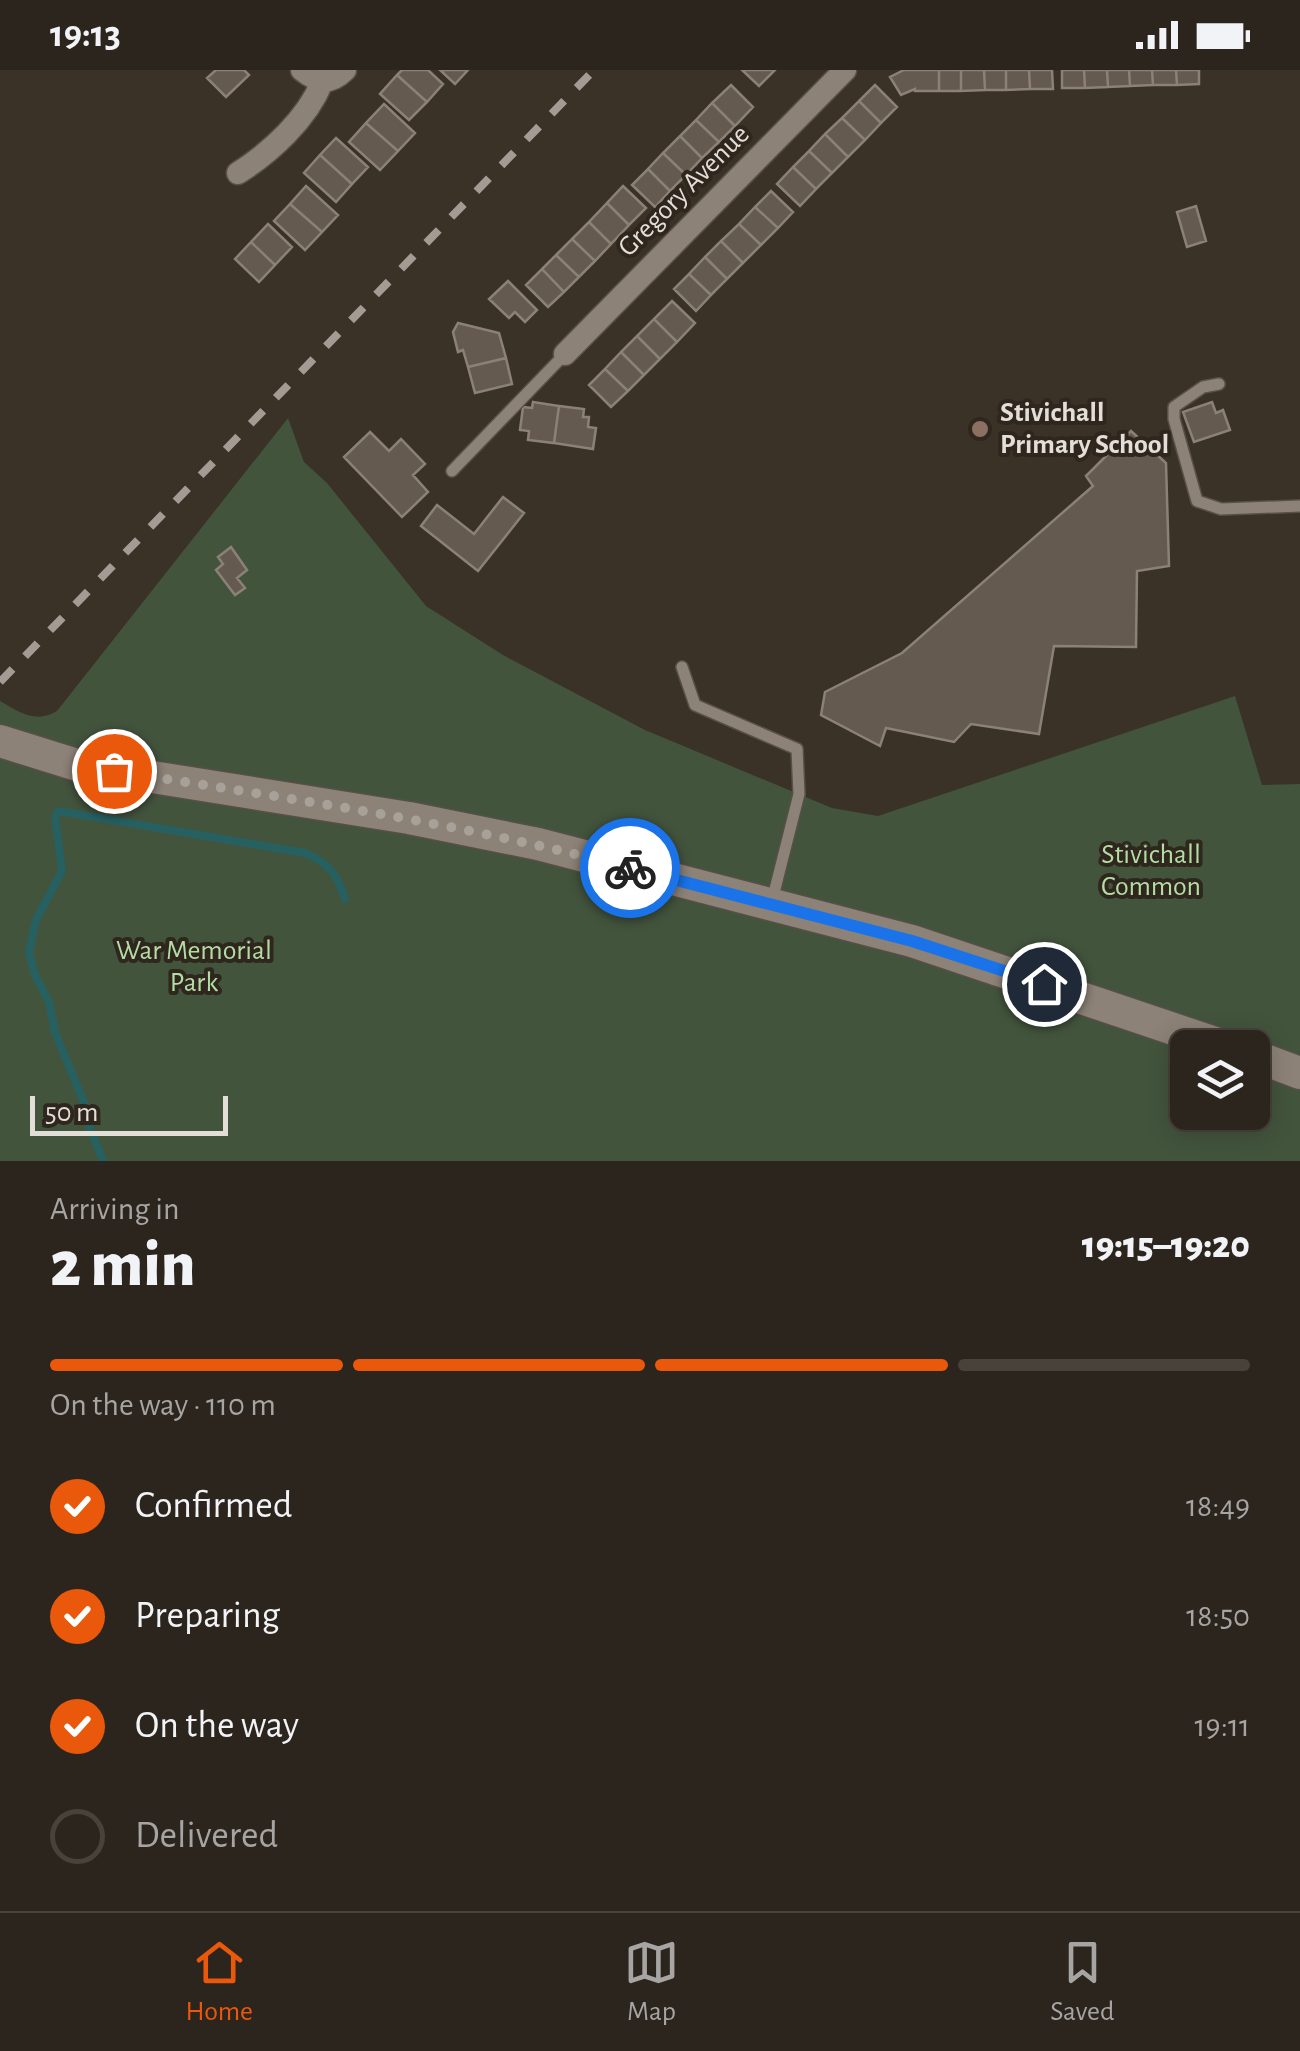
<!DOCTYPE html>
<html lang="en">
<head>
<meta charset="utf-8">
<style>
	body { margin:0; font-family:"Alegreya Sans",sans-serif; background:#342d26; color:#f1f3f6; height:100vh; display:flex; flex-direction:column; font-size:38px; white-space:nowrap }
	* { box-sizing:border-box; margin:0 }
	p { font-size:32px; color:#a6a5a4 }
	.icon { flex:none; width:55px; height:55px; fill:none; stroke:currentColor; stroke-width:2; stroke-linecap:round; stroke-linejoin:round }
	.map { position:relative; height:1091px; overflow:hidden }
	.side { display:flex; flex-direction:column; background:#2c251d; flex:1 }
	.side>* { flex:none }
	.controls { position:absolute; left:1170px; top:960px; display:grid; gap:20px }
	.controls a { display:grid; place-items:center; width:100px; height:100px; border-radius:15px; background:#2c251d; box-shadow:0 5px 25px #0003,0 0 0 2px #48423b; font-size:50px }
	.scale { position:absolute; left:30px; bottom:25px; width:198px; box-sizing:border-box; padding-left:10px; border:5px solid #e4ded8; border-top:0; font-size:28px; line-height:35px; white-space:nowrap; color:#e4ded8; -webkit-text-stroke:8px #2f271d; paint-order:stroke }
	.pin { position:absolute; display:grid; place-items:center; width:85px; height:85px; color:#fff; margin:-42px; border:5px solid #fff; border-radius:50%; box-shadow:0 2px 10px #0007 }
	.courier { position:absolute; display:grid; place-items:center; width:100px; height:100px; margin:-50px; border:8px solid #1a73e8; border-radius:50%; background:#fff; color:#222; box-shadow:0 2px 12px #0007 }
	.summary em { font-style:normal; font-weight:800 }
	.summary div { display:flex; flex-direction:column-reverse }
	.summary { display:flex; align-items:center; justify-content:space-between; height:170px; padding:0 50px }
	h1 { font-size:65px; font-weight:800; line-height:75px }
	.bar { display:grid; grid-template-columns:repeat(4,1fr); gap:15px 10px; align-content:center; height:120px; padding:0 50px }
	.bar i { height:12px; border-radius:8px; background:#48423b }
	.bar .selected { background:#ea580c }
	.bar p { grid-column:span 4 }
	ol { padding:0 50px; list-style:none }
	li { display:flex; align-items:center; gap:30px; height:110px }
	li p { margin-inline-start:auto }
	li .icon { padding:10px; border-radius:50%; background:#ea580c; color:#fff; stroke-width:4 }
	li:last-child { color:#a6a5a4 }
	li i { width:55px; height:55px; border:5px solid #48423b; border-radius:50% }
	.status { display:flex; justify-content:space-between; align-items:center; height:70px; padding:0 50px; background:#2c251d; direction:ltr }
	.status svg { height:28px; fill:currentColor }
	.dock { display:flex; justify-content:space-around; align-items:center; height:140px; border-top:2px solid #48423b; background:#2c251d; font-size:28px; color:#a6a5a4 }
	.dock a { display:grid; justify-items:center; gap:5px }
	.dock .selected { color:#ea580c }
	.map>svg:first-child { display:block }
	.green { fill:#43543d; fill-rule:evenodd }
	.lines { fill:none; stroke-linecap:round; stroke-linejoin:round }
	.stream { stroke:#276061; stroke-width:8 }
	.building { fill:#645a4f; stroke:#8c8176; stroke-width:2.5 }
	.lane-casing { stroke:#584f48; stroke-width:14 }
	.street-casing { stroke:#584f48; stroke-width:25 }
	.secondary-casing { stroke:#584f48; stroke-width:35 }
	.lane { stroke:#8c8277; stroke-width:11 }
	.street { stroke:#8c8277; stroke-width:22 }
	.secondary { stroke:#8c8277; stroke-width:32 }
	.rail { stroke:#a39c95; stroke-width:8; stroke-dasharray:18 18; stroke-linecap:butt }
	.done { stroke:#a8a19a; stroke-width:10; stroke-dasharray:0 18 }
	.route { stroke:#1a73e8; stroke-width:12 }
	.education-dot { fill:#8d6e63; stroke:#2f271d; stroke-width:4 }
	.labels { text-anchor:middle; dominant-baseline:central; stroke-width:8; stroke-linejoin:round; paint-order:stroke }
	.street-label { font-size:28px; fill:#e4ded8; stroke:#2f271d }
	.poi-label { font-size:28px; font-weight:bold; fill:#e4ded8; stroke:#2f271d; text-anchor:start }
	.park-label { font-size:28px; fill:#b3dda4; stroke:#2f271d }
</style>
</head>
<body>
<div class="status"><b>19:13</b><svg viewBox="0 0 49 12"><path d="M0 12V9h3v3zM5 12V6h3v6zM10 12V3h3v9zM15 12V0h3v12zM26 1h20v11H26zM47 4h2v5h-2z"/></svg></div>
<div class="map">
<svg width="1300" height="1091" viewBox="0 0 1300 1091">
	<rect width="100%" height="100%" fill="#3a3127"/>
	<path class="green" d="M288 348 304 392 327 413 426 536 503 585 645 660 832 738 878 746 1235 626 1262 715 1300 714V1091H0V631C19 642 36 654 57 641ZM1188 978H1252V1042H1188Z"/>
	<g class="lines">
		<path class="stream" d="M103 1091C98 1075 83 1048 84 1033L55 962 49 932 35 905 29 882 36 850 62 801 55 747 59 741 305 783C330 794 337 804 345 829"/>
	</g>
	<path class="building" d="M216 0H244L249 5 226 27 207 8Z
		M402 0H428L443 14 427 32 397 5Z
		M440 0H468L455 14Z
		M742 0H775L759 16Z
		M904 0H939V21H915V19L901 25 890 7Z
		M939 0H961V21H939Z
		M961 0H984L985 20 961 21Z
		M984 0H1006V20H985Z
		M1006 0H1029L1030 19 1006 20Z
		M1029 0H1052L1053 19H1030Z
		M1062 0H1084L1085 18H1062Z
		M1084 0H1107L1108 17 1085 18Z
		M1107 0H1129L1130 16 1108 17Z
		M1129 0H1152L1153 15 1130 16Z
		M1152 0H1176L1177 15H1153Z
		M1176 0H1199V14L1177 15Z
		M397 5 427 32 409 50 380 24Z
		M731 15 753 37 735 56 712 33Z
		M875 15 897 37 881 53 859 31Z
		M859 31 881 53 865 70 842 48Z
		M712 33 735 56 719 72 696 50Z
		M384 34 415 63 398 81 366 53Z
		M842 48 865 70 848 87 825 64Z
		M696 50 719 72 702 88 680 66Z
		M366 53 398 81 380 100 349 72Z
		M825 64 848 87 832 103 809 81Z
		M680 66 702 88 686 105 663 83Z
		M336 68 368 97 352 114 320 85Z
		M809 81 832 103 816 119 793 97Z
		M663 83 686 105 670 121 648 99Z
		M320 85 352 114 336 132 304 103Z
		M793 97 816 119 800 136 777 114Z
		M648 99 670 121 655 137 632 115Z
		M306 116 338 145 322 162 290 134Z
		M623 116 646 138 629 155 607 133Z
		M771 121 793 142 778 158 755 137Z
		M607 133 629 155 611 174 589 152Z
		M290 134 322 162 305 180 274 151Z
		M1196 136 1206 171 1187 177 1177 142Z
		M755 137 778 158 761 175 739 154Z
		M589 152 611 174 595 191 572 169Z
		M268 154 292 177 275 195 251 172Z
		M739 154 761 175 743 193 721 171Z
		M572 169 595 191 579 207 556 185Z
		M721 171 743 193 727 209 705 187Z
		M251 172 275 195 259 212 235 189Z
		M556 185 579 207 564 222 542 199Z
		M705 187 727 209 711 225 689 204Z
		M542 199 564 222 548 237 526 215Z
		M689 204 711 225 696 241 674 219Z
		M508 211 537 240 525 252 515 242 509 248 489 229Z
		M672 231 695 253 677 272 654 249Z
		M654 249 677 272 660 289 637 266Z
		M458 253 499 263 506 288 468 297 463 280 458 282 453 262Z
		M637 266 660 289 644 305 621 282Z
		M621 282 644 305 628 321 605 299Z
		M506 288 512 314 475 323 468 297Z
		M605 299 628 321 611 337 589 315Z
		M533 332 559 336 554 373 528 370 529 361 520 360 523 337 532 338Z
		M1212 332 1216 343 1223 340 1230 360 1194 372 1183 342Z
		M559 336 584 339 583 347H589L588 357 596 358 593 379 554 373Z
		M1131 361 1166 393 1169 496 1137 501 1136 577 1054 576 1039 664 971 654 954 672 886 658 880 676 821 645 825 622 902 583 1093 416 1086 406Z
		M370 362 389 381 401 369 425 394 413 405 428 422 402 447 344 387Z
		M503 427 524 443 478 501 421 456 437 435 474 464Z
		M231 477 247 500 237 508 245 518 235 525 216 500 223 494 218 487Z"/>
	<g class="lines">
		<defs>
			<path id="lane" d="M1219 314 1203 317 1174 337V349L1197 431 1221 439 1300 436
				M452 401 565 284
				M682 597 695 635 797 679 799 724 772 831"/>
			<path id="street" d="M302 0C318 13 330 15 345 0
				M238 103C271 82 307 49 322 12
				M565 284 845 0"/>
			<path id="secondary" d="M0 671 77 695 409 748 538 774 912 871 1230 978
				M1252 985 1300 1003"/>
		</defs>
		<use href="#lane" class="lane-casing"/>
		<use href="#street" class="street-casing"/>
		<use href="#secondary" class="secondary-casing"/>
		<use href="#lane" class="lane"/>
		<use href="#street" class="street"/>
		<use href="#secondary" class="secondary"/>
		<path class="rail" d="M0 612 594 0"/>
	</g>
	<g class="lines">
		<path class="done" d="M114 701C287 728 460 753 630 798"/>
		<path class="route" d="M630 798 912 871 1044 914"/>
	</g>
	<circle class="education-dot" cx="980" cy="359" r="10"/>
	<g class="labels">
		<g class="street-label">
			<text transform="translate(684 121) rotate(-45)">Gregory Avenue</text>
		</g>
		<g class="poi-label">
			<text x="1000" y="343">Stivichall<tspan x="1000" dy="32">Primary School</tspan></text>
		</g>
		<g class="park-label">
			<text x="1151" y="785">Stivichall<tspan x="1151" dy="32">Common</tspan></text>
			<text x="194" y="881">War Memorial<tspan x="194" dy="32">Park</tspan></text>
		</g>
	</g>
</svg>
<div class="controls">
<a><svg class="icon" aria-label="layers" viewBox="0 0 24 24"><path d="M12 4l9 5-9 5-9-5zM3 14l9 5 9-5"/></svg></a>
</div>
<div class="scale">50 m</div>
<div class="pin" style="left:114px;top:701px;background:#ea580c"><svg class="icon" aria-label="bag" viewBox="0 0 24 24"><path d="M5 8h14l-1 12H6zM9 8a3 3 0 0 1 6 0"/></svg></div>
<div class="pin" style="left:1044px;top:914px;background:#1f2937"><svg class="icon" aria-label="home" viewBox="0 0 24 24"><path d="M3 11l9-7 9 7M6 9v11h12V9"/></svg></div>
<div class="courier" style="left:630px;top:798px"><svg class="icon" aria-label="bike" viewBox="0 0 24 24"><circle cx="6" cy="16" r="4"/><circle cx="18" cy="16" r="4"/><path d="M6 16l4-8h5l3 8M10 8l3 8H6M13 5h3"/></svg></div>
</div>
<section class="side">
<div class="summary"><div><h1>2 min</h1><p>Arriving in</p></div><em>19:15–19:20</em></div>
<div class="bar"><i class="selected"></i><i class="selected"></i><i class="selected"></i><i></i><p>On the way · 110 m</p></div>
<ol>
<li><svg class="icon" aria-label="check" viewBox="0 0 24 24"><path d="M5 12l5 5 9-10"/></svg>Confirmed<p>18:49</p></li>
<li><svg class="icon" aria-label="check" viewBox="0 0 24 24"><path d="M5 12l5 5 9-10"/></svg>Preparing<p>18:50</p></li>
<li><svg class="icon" aria-label="check" viewBox="0 0 24 24"><path d="M5 12l5 5 9-10"/></svg>On the way<p>19:11</p></li>
<li><i></i>Delivered</li>
</ol>
</section>
<nav class="dock">
<a class="selected"><svg class="icon" aria-label="home" viewBox="0 0 24 24"><path d="M3 11l9-7 9 7M6 9v11h12V9"/></svg>Home</a>
<a><svg class="icon" aria-label="map" viewBox="0 0 24 24"><path d="M3 6l6-2 6 2 6-2v14l-6 2-6-2-6 2zM9 4v14M15 6v14"/></svg>Map</a>
<a><svg class="icon" aria-label="saved" viewBox="0 0 24 24"><path d="M7 4h10v16l-5-4-5 4z"/></svg>Saved</a>
</nav>
</body>
</html>
